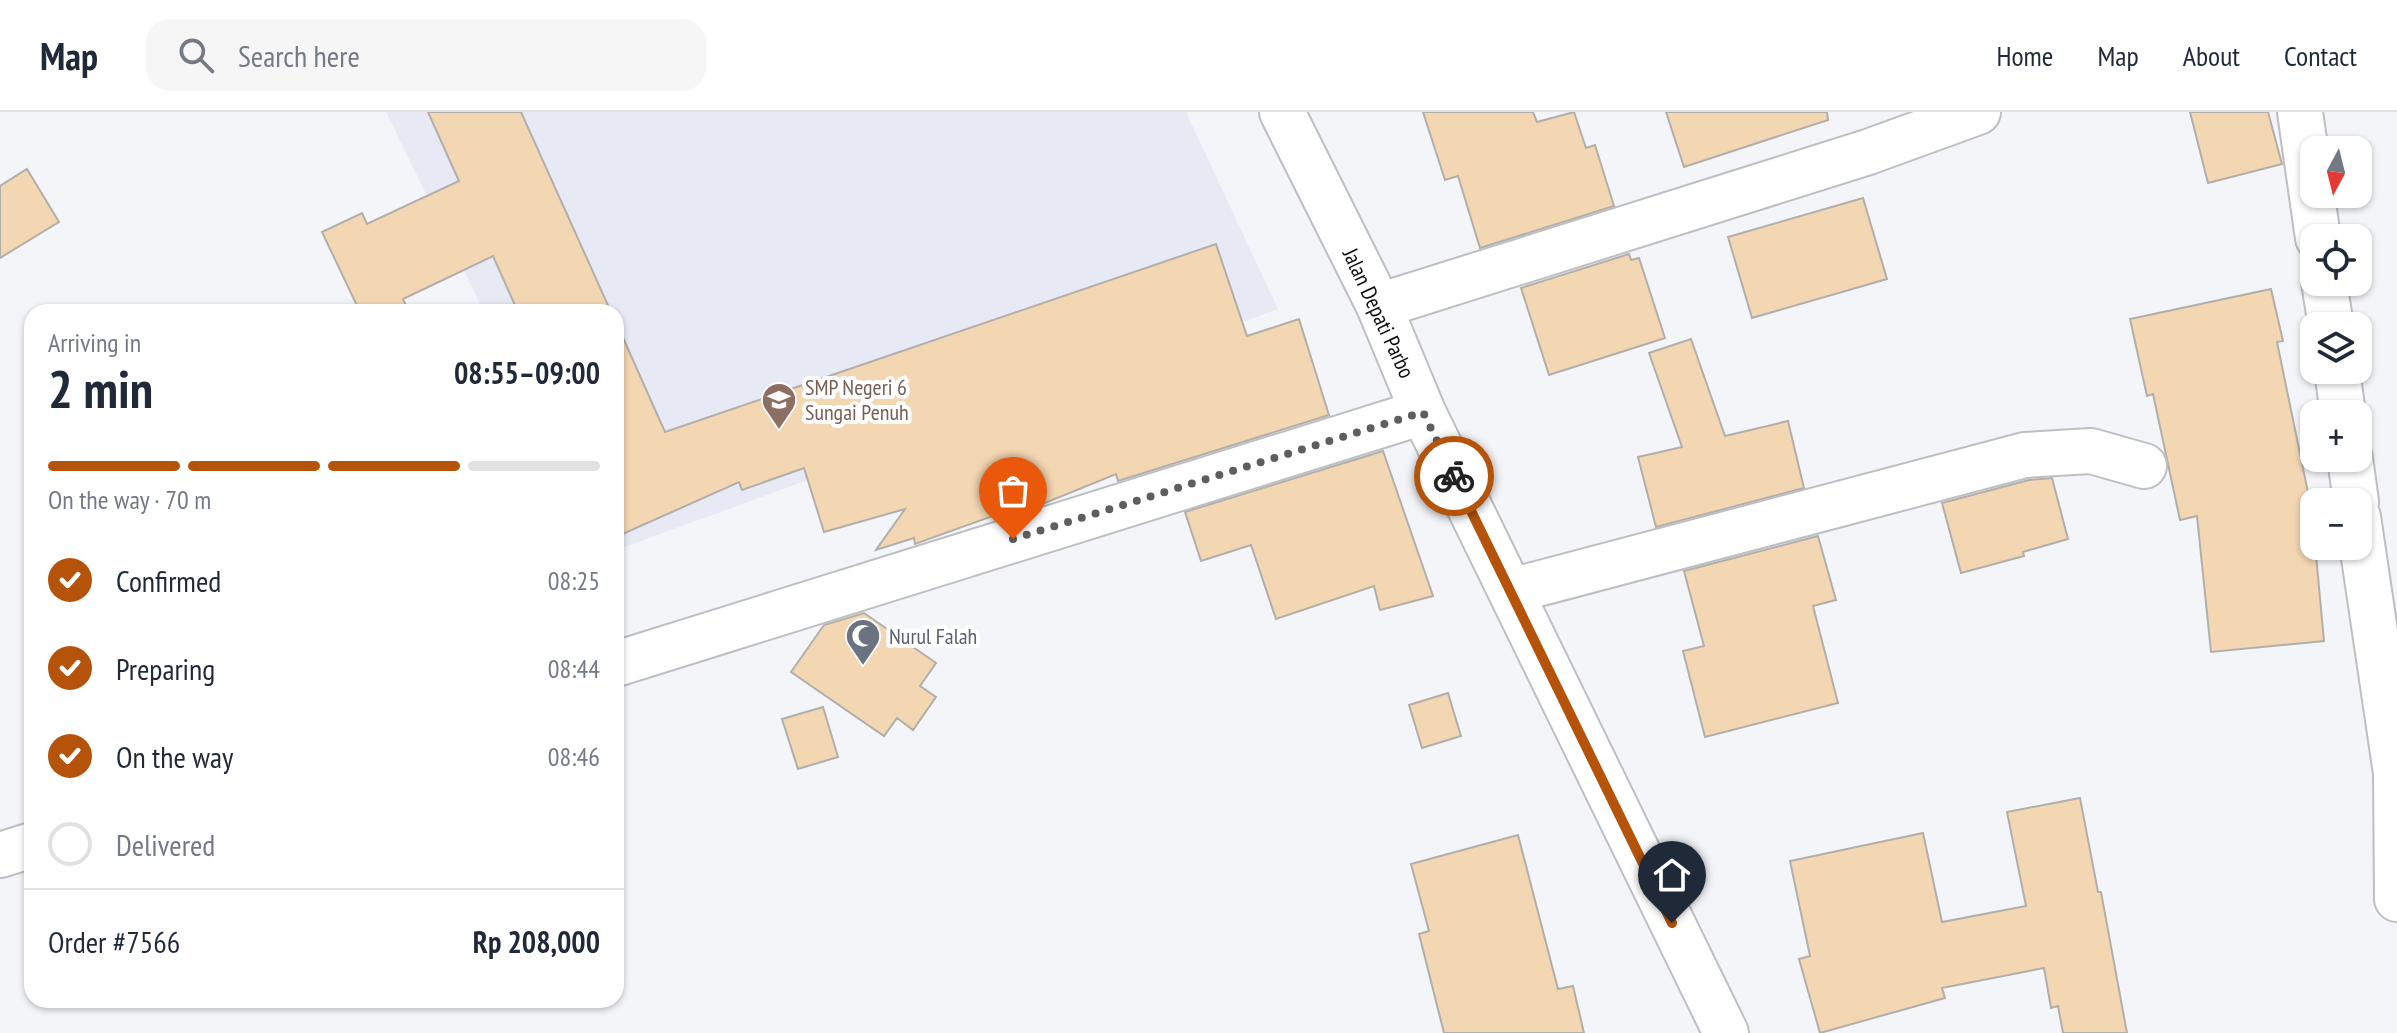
<!DOCTYPE html>
<html lang="en">
<head>
<meta charset="utf-8">
<style>
	body { margin:0; font-family:"PT Sans Narrow",sans-serif; background:#f6f6f7; color:#1f2937; height:100vh; display:flex; flex-direction:column; font-size:30px; white-space:nowrap }
	* { box-sizing:border-box; margin:0 }
	p { font-size:26px; color:#747a83 }
	.icon { flex:none; width:44px; height:44px; fill:none; stroke:currentColor; stroke-width:2; stroke-linecap:round; stroke-linejoin:round }
	.map { position:relative; flex:1; overflow:hidden }
	.details { position:absolute; left:24px; top:192px; width:600px; height:704px; display:flex; flex-direction:column; background:#fff; border-radius:24px; box-shadow:0 2px 6px #0004 }
	.details>* { flex:none }
	.needle { width:52px; rotate:187deg }
	.buttons { position:absolute; left:2300px; top:24px; display:grid; gap:16px }
	.buttons a { display:grid; place-items:center; width:72px; height:72px; border-radius:16px; background:#fff; box-shadow:0 2px 6px #0004; font-size:40px }
	.pin { position:absolute; display:grid; place-items:center; width:68px; height:68px; color:#fff; margin:-82px -34px; border-radius:50% 50% 50% 0; rotate:-45deg; box-shadow:0 0 8px #0007 }
	.pin .icon { rotate:45deg }
	.courier { position:absolute; display:grid; place-items:center; width:80px; height:80px; margin:-40px; border:6px solid #b45309; border-radius:50%; background:#fff; color:#222; box-shadow:0 2px 10px #0007 }
	.headline em { font-style:normal; font-weight:800 }
	.headline div { display:flex; flex-direction:column-reverse }
	.headline { display:flex; align-items:center; justify-content:space-between; height:136px; padding:0 24px }
	h1 { font-size:52px; font-weight:800; line-height:60px }
	.bar { display:grid; grid-template-columns:repeat(4,1fr); gap:12px 8px; align-content:center; height:96px; padding:0 24px }
	.bar i { height:10px; border-radius:6px; background:#e0e1e3 }
	.bar .active { background:#b45309 }
	.bar p { grid-column:span 4 }
	.line { display:flex; align-items:center; gap:20px; padding:0 24px; border-top:2px solid #e0e1e3 }
	.line div { flex:1 }
	ol { padding:0 24px; list-style:none }
	li { display:flex; align-items:center; gap:24px; height:88px }
	li p { margin-inline-start:auto }
	li .icon { padding:8px; border-radius:50%; background:#b45309; color:#fff; stroke-width:4 }
	li:last-child { color:#747a83 }
	li i { width:44px; height:44px; border:4px solid #e0e1e3; border-radius:50% }
	header { display:flex; align-items:center; gap:48px; box-sizing:border-box; height:112px; padding:0 40px; background:#fff; border-bottom:2px solid #e0e1e3 }
	header strong { font-size:38px }
	nav { display:flex; gap:44px; margin-inline-start:auto; font-size:28px }
	.search { width:560px; height:72px; background:#f6f6f7; display:flex; align-items:center; gap:20px; box-sizing:border-box; padding:0 28px; border-radius:24px; color:#747a83; font-size:30px }
	.map>svg:first-child { display:block }
	.built { fill:#e7e9f5 }
	.building { fill:#f3d6b2; stroke:#b2afab; stroke-width:2 }
	.lines { fill:none; stroke-linecap:round; stroke-linejoin:round }
	.street-casing { stroke:#bebfc3; stroke-width:48 }
	.primary-casing { stroke:#bebfc3; stroke-width:48 }
	.street { stroke:#fff; stroke-width:44 }
	.primary { stroke:#fff; stroke-width:44 }
	.done { stroke:#5e5e61; stroke-width:8; stroke-dasharray:0 14.4 }
	.route { stroke:#b45309; stroke-width:10 }
	.labels { text-anchor:middle; dominant-baseline:central; stroke-width:8; stroke-linejoin:round; paint-order:stroke }
	.street-label { font-size:22px; fill:#0d0d0f; stroke:#fff }
	.education-label { font-size:22px; fill:#785e54; stroke:#fff; text-anchor:start }
	.worship-label { font-size:22px; fill:#5b616d; stroke:#fff; text-anchor:start }
</style>
</head>
<body>
<header>
<strong>Map</strong>
<div class="search"><svg class="icon" aria-label="search" viewBox="0 0 24 24"><circle cx="10" cy="10" r="6"/><path d="M15 15l6 6"/></svg>Search here</div>
<nav><a>Home</a><a>Map</a><a>About</a><a>Contact</a></nav>
</header>
<div class="map">
<svg width="2397" height="921" viewBox="0 0 2397 921">
	<rect width="100%" height="100%" fill="#f4f5f9"/>
	<path class="built" d="M386 0H1186L1278 197 616 438V200H484Z"/>
	<path class="building" d="M428 0H521L611 200H518L493 144 403 187 409 200H360L322 120 362 101 367 112 459 69Z
		M1423 0H1533L1537 10 1574 0 1586 36 1595 33 1614 94 1480 136 1458 64 1445 68Z
		M1666 0H1827L1828 8 1684 55Z
		M2190 0H2268L2282 52 2208 71Z
		M27 57 59 110 0 146V74Z
		M1863 86 1887 167 1752 206 1728 125Z
		M1216 132 1247 224 1299 207 1329 303 1118 369 1116 362 1035 395 1031 396 1029 391 915 432 914 426 876 438 905 397 824 420 804 356 742 378 739 370 616 425V210L665 320Z
		M1629 142 1631 148 1639 146 1665 226 1549 263 1521 176Z
		M2271 177 2283 229 2277 230 2312 400 2324 529 2211 540 2197 404 2180 408 2153 282 2147 284 2130 207Z
		M1691 227 1725 324 1788 309 1804 376 1656 415 1638 345 1682 335 1649 241Z
		M1383 339 1433 484 1380 498 1374 474 1276 507 1251 433 1201 449 1185 400Z
		M2052 366 2068 427 2023 440 2024 444 1961 461 1942 391 2029 368Z
		M1818 424 1836 488 1813 494 1838 591 1705 625 1683 539 1704 534 1684 459Z
		M864 501 936 551 920 574 936 585 913 618 897 606 884 624 791 560 824 513Z
		M1448 581 1461 624 1422 636 1409 593Z
		M823 595 838 645 798 657 782 607Z
		M2080 686 2098 780H2101L2127 921H2063L2058 894 2051 896 2044 856 1942 876 1945 886 1820 921 1799 847 1810 844 1790 749 1923 721 1942 810 2026 794 2007 700Z
		M1518 723 1558 877 1573 874 1584 921H1444L1419 822 1429 819 1411 752Z"/>
	<g class="lines">
		<defs>
			<path id="street" d="M2300 0 2318 126
				M2324 170 2331 214
				M1379 194 1868 40 1978 0
				M2337 258 2343 302
				M2350 346 2356 390
				M2358 405 2396 661 2397 787
				M1511 479 2025 343 2091 339 2144 354
				M616 552 1423 300
				M0 743 32 733"/>
			<path id="primary" d="M1282 0 1379 194 1423 300 1726 921"/>
		</defs>
		<use href="#street" class="street-casing"/>
		<use href="#primary" class="primary-casing"/>
		<use href="#street" class="street"/>
		<use href="#primary" class="primary"/>
	</g>
	<g class="lines">
		<path class="done" d="M1013 427 1423 300 1454 364"/>
		<path class="route" d="M1454 364 1672 811"/>
	</g>
	<defs>
		<symbol id="school-pin" viewBox="-11 -11 22 30"><path d="M0 17L-7.5 6A9.5 9.5 0 1 1 7.5 6Z" fill="#8d6e63" stroke="#fff"/><path d="M0-5L7-2L0 1L-7-2ZM-4 1L0 2.5L4 1V4Q0 6-4 4Z" fill="#fff"/></symbol>
		<symbol id="mosque-pin" viewBox="-11 -11 22 30"><path d="M0 17L-7.5 6A9.5 9.5 0 1 1 7.5 6Z" fill="#6b7280" stroke="#fff"/><path d="M3.5-4.9A6 6 0 1 0 3.5 4.9A5 5 0 1 1 3.5-4.9Z" fill="#fff"/></symbol>
	</defs>
	<g fill-rule="evenodd">
		<use href="#school-pin" x="759" y="268" width="40" height="54"/>
		<use href="#mosque-pin" x="843" y="504" width="40" height="54"/>
	</g>
	<g class="labels">
		<g class="street-label">
			<text transform="translate(1379 201) rotate(65)">Jalan Depati Parbo</text>
		</g>
		<g class="education-label">
			<text x="805" y="275">SMP Negeri 6<tspan x="805" dy="25">Sungai Penuh</tspan></text>
		</g>
		<g class="worship-label">
			<text x="889" y="524">Nurul Falah</text>
		</g>
	</g>
</svg>
<div class="buttons">
<a><svg class="needle" viewBox="-14 -14 28 28"><path d="M0-13l5 13h-10z" fill="#e53935"/><path d="M0 13l5-13h-10z" fill="#747a83"/></svg></a>
<a><svg class="icon" aria-label="locate" viewBox="0 0 24 24"><circle cx="12" cy="12" r="6"/><path d="M12 2v4M12 18v4M2 12h4M18 12h4"/></svg></a>
<a><svg class="icon" aria-label="layers" viewBox="0 0 24 24"><path d="M12 4l9 5-9 5-9-5zM3 14l9 5 9-5"/></svg></a>
<a>+</a>
<a>−</a>
</div>
<div class="pin" style="left:1013px;top:427px;background:#ea580c"><svg class="icon" aria-label="bag" viewBox="0 0 24 24"><path d="M5 8h14l-1 12H6zM9 8a3 3 0 0 1 6 0"/></svg></div>
<div class="pin" style="left:1672px;top:811px;background:#1f2937"><svg class="icon" aria-label="home" viewBox="0 0 24 24"><path d="M3 11l9-7 9 7M6 9v11h12V9"/></svg></div>
<div class="courier" style="left:1454px;top:364px"><svg class="icon" aria-label="bike" viewBox="0 0 24 24"><circle cx="6" cy="16" r="4"/><circle cx="18" cy="16" r="4"/><path d="M6 16l4-8h5l3 8M10 8l3 8H6M13 5h3"/></svg></div>
<section class="details">
<div class="headline"><div><h1>2 min</h1><p>Arriving in</p></div><em>08:55–09:00</em></div>
<div class="bar"><i class="active"></i><i class="active"></i><i class="active"></i><i></i><p>On the way · 70 m</p></div>
<ol>
<li><svg class="icon" aria-label="check" viewBox="0 0 24 24"><path d="M5 12l5 5 9-10"/></svg>Confirmed<p>08:25</p></li>
<li><svg class="icon" aria-label="check" viewBox="0 0 24 24"><path d="M5 12l5 5 9-10"/></svg>Preparing<p>08:44</p></li>
<li><svg class="icon" aria-label="check" viewBox="0 0 24 24"><path d="M5 12l5 5 9-10"/></svg>On the way<p>08:46</p></li>
<li><i></i>Delivered</li>
</ol>
<div class="line" style="height:104px"><div>Order #7566</div><b>Rp 208,000</b></div>
</section>
</div>
</body>
</html>
